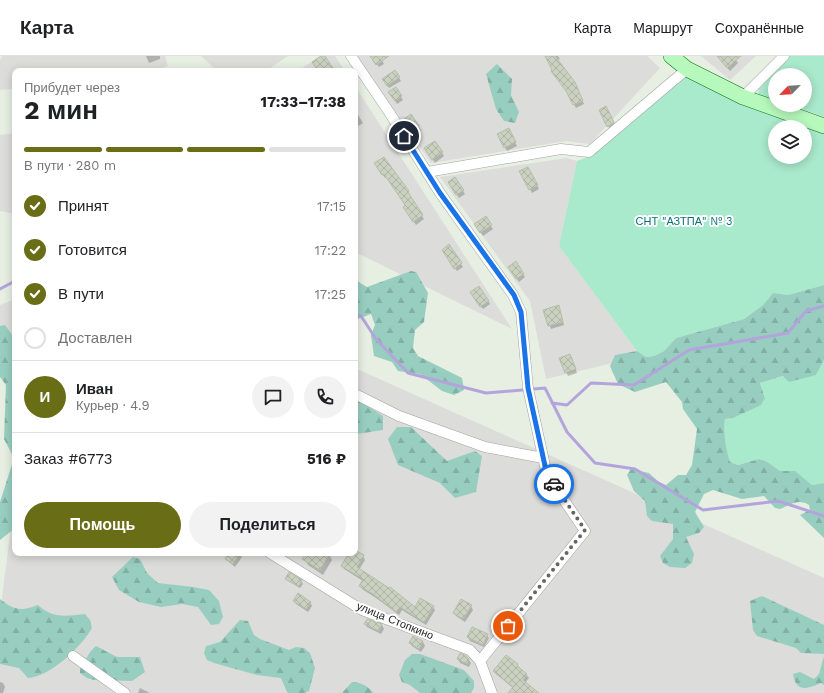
<!DOCTYPE html>
<html lang="ru">
<head>
<meta charset="utf-8">
<style>
	body { margin:0; font-family:"Work Sans",sans-serif; background:#f2f2f2; color:#202124; height:100vh; display:flex; flex-direction:column; font-size:15px; white-space:nowrap }
	* { box-sizing:border-box; margin:0 }
	p { font-size:13px; color:#757577 }
	.icon { flex:none; width:22px; height:22px; fill:none; stroke:currentColor; stroke-width:2; stroke-linecap:round; stroke-linejoin:round }
	.map { position:relative; flex:1; overflow:hidden }
	.sheet { position:absolute; left:12px; top:12px; width:346px; height:488px; display:flex; flex-direction:column; background:#fff; border-radius:8px; box-shadow:0 2px 10px #0003 }
	.sheet>* { flex:none }
	.needle { width:26px; rotate:245deg }
	.fabs { position:absolute; left:768px; top:12px; display:grid; gap:8px }
	.fabs a { display:grid; place-items:center; width:44px; height:44px; border-radius:50%; background:#fff; box-shadow:0 2px 10px #0003; font-size:20px }
	.pin { position:absolute; display:grid; place-items:center; width:34px; height:34px; color:#fff; margin:-17px; border:2px solid #fff; border-radius:50%; box-shadow:0 1px 4px #0007 }
	.courier { position:absolute; display:grid; place-items:center; width:40px; height:40px; margin:-20px; border:3px solid #1a73e8; border-radius:50%; background:#fff; color:#222; box-shadow:0 1px 5px #0007 }
	.headline em { font-style:normal; font-weight:700 }
	.headline div { display:flex; flex-direction:column-reverse }
	.headline { display:flex; align-items:center; justify-content:space-between; height:68px; padding:0 12px }
	h1 { font-size:26px; font-weight:700; line-height:30px }
	.bar { display:grid; grid-template-columns:repeat(4,1fr); gap:6px 4px; align-content:center; height:48px; padding:0 12px }
	.bar i { height:5px; border-radius:3px; background:#e0e0e0 }
	.bar .current { background:#696d15 }
	.bar p { grid-column:span 4 }
	.line { display:flex; align-items:center; gap:10px; padding:0 12px; border-top:1px solid #e0e0e0 }
	.line div { flex:1 }
	.round { display:grid; place-items:center; flex:none; width:42px; height:42px; border-radius:21px; background:#f2f2f2 }
	ol { padding:0 12px; list-style:none }
	li { display:flex; align-items:center; gap:12px; height:44px }
	li p { margin-inline-start:auto }
	li .icon { padding:4px; border-radius:50%; background:#696d15; color:#fff; stroke-width:4 }
	li:last-child { color:#757577 }
	li i { width:22px; height:22px; border:2px solid #e0e0e0; border-radius:50% }
	.action { display:flex; gap:8px; margin-top:auto; padding:8px 12px }
	.action a { flex:1; height:46px; border-radius:24px; background:#696d15; color:#fff; font-size:16px; font-weight:700; line-height:46px; text-align:center }
	.action a+a { background:#f2f2f2; color:#202124 }
	header { display:flex; align-items:center; gap:24px; box-sizing:border-box; height:56px; padding:0 20px; background:#fff; border-bottom:1px solid #e0e0e0 }
	header strong { font-size:19px }
	nav { display:flex; gap:22px; margin-inline-start:auto; font-size:14px }
	.map>svg:first-child { display:block }
	.residential { fill:#dcdcda }
	.grass { fill:#a9e9cc; fill-rule:evenodd }
	.forest { fill:url(#forest-firs) }
	.shadow { fill:#0003 }
	.lines { fill:none; stroke-linecap:round; stroke-linejoin:round }
	.stream { stroke:#b3a4dc; stroke-width:3 }
	.building { fill:url(#building-cross-hatch); stroke:#b4c0a6 }
	.street-casing { stroke:#a2a2a2; stroke-width:11 }
	.secondary-casing { stroke:#067315; stroke-width:16 }
	.street { stroke:#fff; stroke-width:10 }
	.secondary { stroke:#b7f9bd; stroke-width:15 }
	.done { stroke:#646763; stroke-width:4; stroke-dasharray:0 7.2 }
	.route { stroke:#1a73e8; stroke-width:5 }
	.labels { text-anchor:middle; dominant-baseline:central; stroke-width:4; stroke-linejoin:round; paint-order:stroke }
	.park-label { font-size:11px; fill:#0c6e7b; stroke:#fff }
	.street-label { font-size:11px; fill:#1e1e1e; stroke:#fff }
</style>
</head>
<body>
<header>
<strong>Карта</strong>
<nav><a>Карта</a><a>Маршрут</a><a>Сохранённые</a></nav>
</header>
<div class="map">
<svg width="824" height="637" viewBox="0 0 824 637">
	<defs>
		<pattern id="forest-firs" width="22" height="20" patternUnits="userSpaceOnUse"><rect width="22" height="20" fill="#98cec0"/><path d="M5 1l3.5 6h-7zM16 11l3.5 6h-7z" fill="#83b0a5"/></pattern>
		<pattern id="building-cross-hatch" width="8" height="8" patternUnits="userSpaceOnUse"><rect width="8" height="8" fill="#cad1c1"/><path d="M0 0l8 8M0 8l8-8" fill="none" stroke="#adb3a5"/></pattern>
	</defs>
	<rect width="100%" height="100%" fill="#e7efe3"/>
	<path class="residential" d="M3 0H165L168 10 151 15H15V33L0 34V4Z
		M201 0H288L266 15H217Z
		M320 0H335L345 15H298Z
		M356 0H647L660 12 590 88 566 85 431 107Z
		M701 0H756L730 24Z
		M355 30 512 273 355 196Z
		M15 77V158L0 155V79Z
		M567 102 577 105 559 190 637 295 621 305 546 323 530 245 440 121Z
		M15 243V309L0 276V249Z
		M355 312 824 522V637H0V557L15 441V497H355Z"/>
	<path class="grass" d="M789 0H824V61L790 49H805V19H775V44L758 38 759 32Z
		M686 19 824 77V229L788 239 773 237 763 249 744 263 676 282 664 295 654 300 646 301 637 295 559 190 577 105 590 100ZM775 71H805V101H775Z
		M824 304V427L812 429 795 416 780 415 766 405 759 403 738 409 730 406C726 393 723 377 725 363L733 362 765 341 760 327 784 320 816 319Z"/>
	<path class="forest" d="M497 8 512 23 511 39 519 56 515 67 504 65 496 53 486 18Z
		M411 215 416 216 428 237 424 266 415 274 413 292 418 300 462 322 464 334 454 339 442 335 420 318 398 315 392 306 374 300 371 279 375 269 371 258 358 263 355 262V224L367 231Z
		M824 229V304L816 319 789 326 783 320 760 327 765 342 761 349 733 362 725 363C723 376 726 393 730 406L738 409 759 403 766 405 780 415H795L812 429 824 427V482L800 459 810 454 809 449C798 442 790 449 780 453L775 452 764 440 742 443 713 434 704 438 695 456 704 471 699 477 686 481 694 498 692 507 685 512 670 511 663 507 660 500 673 483V468L652 465 647 460 645 445 634 435 627 419 631 413 649 417 659 426 666 429 678 419H686L692 409 697 373 683 353 682 346 666 326 635 336 618 328 610 310 615 299 637 295 646 301 654 300 664 295 676 282 744 263 763 249 773 237 788 239Z
		M5 269 15 283V472L0 484V446L14 402 4 383 6 329 0 321V270Z
		M355 344 364 348 383 360V374L357 378H355Z
		M397 371H411L447 405 475 395 482 400 476 436 455 442 440 427 398 409 388 383Z
		M133 501 140 503 147 517 158 527 193 531 209 534 219 545 223 561 219 568 211 569 198 551 182 548 161 551 139 546 119 534 112 521Z
		M762 540 824 569V598L801 597 796 592 757 580 753 574 750 545Z
		M0 543C15 555 21 555 38 549 53 563 66 560 85 558L90 564 92 572C82 590 50 621 28 622L19 612 0 608Z
		M240 564 248 565 254 579 260 583 289 594 296 591 304 592 310 597 315 612 309 635 304 637H289L287 636 281 622 257 619 214 607 207 604 204 597 206 590 220 586Z
		M96 590 117 601H140L145 616 132 625 94 624 87 622 80 617V609C87 605 87 597 96 590Z
		M412 598H420L464 614 474 625V632L471 637H420L410 629 402 626 399 619 405 604Z
		M824 600V629L821 627C807 633 796 637 793 618L800 616 814 623 819 618Z
		M352 626C360 626 369 630 373 637H342Z"/>
	<path class="shadow" d="M146 0H160V3L149 7Z
		M371 0H380L384 8 379 11Z
		M547 0H558L560 3 557 4 576 31 584 48 576 52Z
		M717 0H733L738 7 730 15Z
		M395 15 401 25 389 32 383 23Z
		M395 32 403 44 397 48 390 36Z
		M606 51 616 70 610 74 600 54Z
		M355 54 363 67 355 72Z
		M411 59 421 74 415 77 408 66Z
		M510 77 517 90 507 95 505 91Z
		M435 86 444 100 435 107 426 92Z
		M377 111 397 120 424 163 416 169 406 154V150L387 121 385 122Z
		M528 112 539 133 532 137 521 116Z
		M455 122 465 138 459 142 449 126Z
		M485 162 493 173 483 180 475 168Z
		M449 190 463 211 457 215 443 194Z
		M515 207 525 221 519 226 509 211Z
		M473 240 488 245 490 248 483 253Z
		M544 254H560L564 269 551 273Z
		M572 302 577 317 568 320 560 303Z
		M355 495 363 500 365 504 359 514 416 552 433 551 435 554 426 569 402 554 399 559 376 542 362 533 360 530 363 525 344 513 342 510 351 497H355Z
		M230 497H239L242 501 235 511 229 506 227 503Z
		M307 497H327L329 498 332 504 323 519 308 509 305 503Z
		M286 523 301 525 303 528 300 532 288 525Z
		M294 545 310 546 312 550 308 556 296 548Z
		M471 550 473 554 465 566 456 560 454 557Z
		M367 564 382 569 384 573 381 578 367 571 365 568Z
		M487 579 489 582 484 591 470 585 468 581Z
		M413 581 423 586 425 590 421 596 412 590 410 587Z
		M458 603 469 604 471 607 469 611 460 607Z
		M517 609 529 622 525 627 536 637H509L513 632 497 619 494 615Z
		M0 626 3 627 5 631 3 637H0Z
		M140 632 148 636 149 637H138Z"/>
	<g class="lines">
		<path class="stream" d="M0 233 15 225
			M355 259 361 260 376 283 408 317 486 337 545 332 567 376 595 407 635 413 703 454 778 445 824 460
			M552 347 567 349 591 327 634 329 689 294 788 277 806 255 824 250"/>
	</g>
	<path class="building" d="M321 0H325L335 15H318L312 6Z
		M370 0H389L376 9Z
		M545 0H555L575 26 583 45 573 49 566 35 551 15 552 14Z
		M717 0H741L727 12Z
		M395 14 400 21 387 30 382 23Z
		M396 31 402 40 395 45 388 36Z
		M606 50 614 66 607 71 599 54Z
		M411 58 419 70 412 75 404 63Z
		M509 72 516 86 504 92 497 78Z
		M435 85 443 96 432 104 424 92Z
		M384 101 409 135 408 136 423 159 413 166 403 151 405 149 384 118 382 119 374 107Z
		M528 111 538 129 529 134 519 115Z
		M455 121 464 134 456 139 448 126Z
		M486 160 492 169 480 177 474 168Z
		M449 188 462 207 454 213 442 194Z
		M516 205 524 218 516 223 508 211Z
		M479 230 489 245 480 251 470 236Z
		M559 249 563 266 548 270 543 254Z
		M570 298 576 313 565 317 559 302Z
		M355 494 364 499 357 511 389 532 390 531 415 551 420 542 434 550 424 566 400 551 396 556 373 538 359 530 363 523 341 510 349 497H355Z
		M229 497H240L233 508 225 503Z
		M306 497H330L320 514 302 503Z
		M289 516 302 524 299 530 285 523Z
		M298 537 311 546 306 553 293 545Z
		M461 543 472 549 463 563 453 557Z
		M367 563 382 568 379 575 364 568Z
		M472 571 488 578 483 589 467 581Z
		M413 580 423 585 419 593 409 587Z
		M460 597 466 600 469 603 467 608 457 603Z
		M506 599 518 608 517 610 527 618 523 624 539 637H508L513 631 493 615Z"/>
	<g class="lines">
		<defs>
			<path id="street" d="M351 0 389 56 440 137 513 239 521 256 528 332 547 419 585 475 480 605 492 637
				M743 41 784 0
				M427 116 561 93 589 96 687 13
				M355 338 399 360 485 391 543 402
				M270 497 362 554 470 594 480 605
				M73 600 125 637"/>
			<path id="secondary" d="M671 0 687 13 743 41 824 70"/>
		</defs>
		<use href="#street" class="street-casing"/>
		<use href="#secondary" class="secondary-casing"/>
		<use href="#street" class="street"/>
		<use href="#secondary" class="secondary"/>
	</g>
	<g class="lines">
		<path class="done" d="M508 570 585 474 554 428"/>
		<path class="route" d="M404 80 440 137 514 239 521 256 528 332 547 419 554 428"/>
	</g>
	<g class="labels">
		<g class="park-label">
			<text x="684" y="165">СНТ "АЗТПА" № 3</text>
		</g>
		<g class="street-label">
			<text transform="translate(395 565) rotate(22)">улица Стопкино</text>
		</g>
	</g>
</svg>
<div class="fabs">
<a><svg class="needle" viewBox="-14 -14 28 28"><path d="M0-13l5 13h-10z" fill="#e53935"/><path d="M0 13l5-13h-10z" fill="#757577"/></svg></a>
<a><svg class="icon" aria-label="layers" viewBox="0 0 24 24"><path d="M12 4l9 5-9 5-9-5zM3 14l9 5 9-5"/></svg></a>
</div>
<div class="pin" style="left:508px;top:570px;background:#ea580c"><svg class="icon" aria-label="bag" viewBox="0 0 24 24"><path d="M5 8h14l-1 12H6zM9 8a3 3 0 0 1 6 0"/></svg></div>
<div class="pin" style="left:404px;top:80px;background:#1f2937"><svg class="icon" aria-label="home" viewBox="0 0 24 24"><path d="M3 11l9-7 9 7M6 9v11h12V9"/></svg></div>
<div class="courier" style="left:554px;top:428px"><svg class="icon" aria-label="car" viewBox="0 0 24 24"><path d="M5 17H2v-5l4-1 3-4h7l3 4 3 1v5h-3M9 17h6M6 11h13"/><circle cx="7" cy="17" r="2"/><circle cx="17" cy="17" r="2"/></svg></div>
<section class="sheet">
<div class="headline"><div><h1>2 мин</h1><p>Прибудет через</p></div><em>17:33–17:38</em></div>
<div class="bar"><i class="current"></i><i class="current"></i><i class="current"></i><i></i><p>В пути · 280 m</p></div>
<ol>
<li><svg class="icon" aria-label="check" viewBox="0 0 24 24"><path d="M5 12l5 5 9-10"/></svg>Принят<p>17:15</p></li>
<li><svg class="icon" aria-label="check" viewBox="0 0 24 24"><path d="M5 12l5 5 9-10"/></svg>Готовится<p>17:22</p></li>
<li><svg class="icon" aria-label="check" viewBox="0 0 24 24"><path d="M5 12l5 5 9-10"/></svg>В пути<p>17:25</p></li>
<li><i></i>Доставлен</li>
</ol>
<div class="line" style="height:72px"><b class="round" style="background:#696d15;color:#fff">И</b><div><b>Иван</b><p>Курьер · 4.9</p></div><a class="round"><svg class="icon" aria-label="chat" viewBox="0 0 24 24"><path d="M4 5h16v11H9l-5 4z"/></svg></a><a class="round"><svg class="icon" aria-label="phone" viewBox="0 0 24 24"><path d="M5 4h4l2 5-3 2q2 4 5 5l2-3 5 2v4C11 20 4 13 5 4z"/></svg></a></div>
<div class="line" style="height:52px"><div>Заказ #6773</div><b>516 ₽</b></div>
<div class="action"><a>Помощь</a><a>Поделиться</a></div>
</section>
</div>
</body>
</html>
